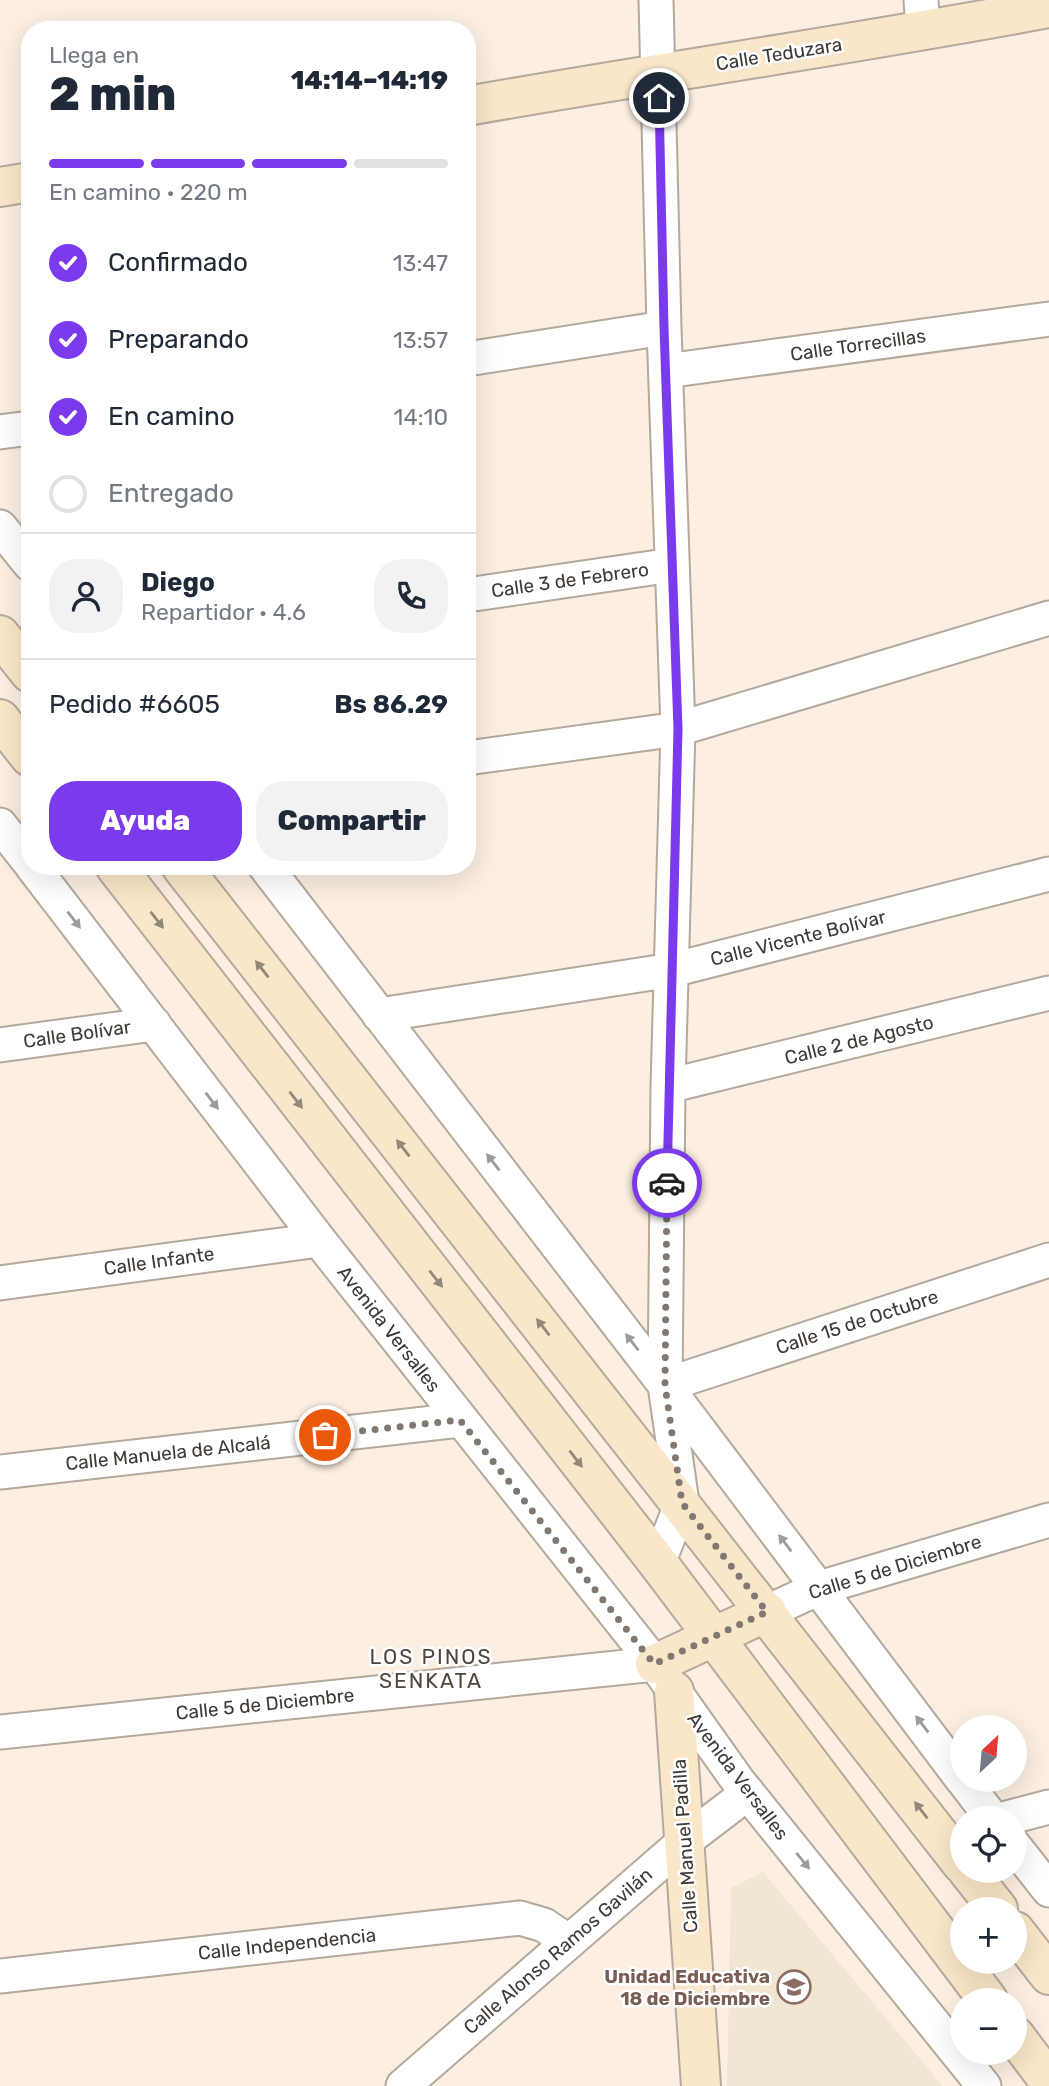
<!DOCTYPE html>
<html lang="es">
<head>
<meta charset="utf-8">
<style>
	body { margin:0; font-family:Rubik,sans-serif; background:#f2f2f3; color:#1f2937; height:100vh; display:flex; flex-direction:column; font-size:26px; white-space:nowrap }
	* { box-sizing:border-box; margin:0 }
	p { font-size:23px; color:#747a83 }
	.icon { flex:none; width:38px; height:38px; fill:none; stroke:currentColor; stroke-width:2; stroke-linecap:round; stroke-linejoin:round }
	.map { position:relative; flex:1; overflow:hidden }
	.sheet { position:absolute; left:21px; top:21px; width:455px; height:854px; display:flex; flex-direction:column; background:#fff; border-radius:28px; box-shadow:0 7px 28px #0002 }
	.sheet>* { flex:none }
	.needle { width:46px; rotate:26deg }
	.tools { position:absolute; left:950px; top:1715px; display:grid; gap:14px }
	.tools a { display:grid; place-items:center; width:77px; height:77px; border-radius:50%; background:#fff; box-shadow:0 7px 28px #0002; font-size:35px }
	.pin { position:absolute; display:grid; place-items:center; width:60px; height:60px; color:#fff; margin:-30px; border:4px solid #fff; border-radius:50%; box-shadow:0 2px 7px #0007 }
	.courier { position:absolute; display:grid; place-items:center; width:70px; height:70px; margin:-35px; border:5px solid #7c3aed; border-radius:50%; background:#fff; color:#222; box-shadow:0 2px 9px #0007 }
	.summary em { font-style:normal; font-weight:800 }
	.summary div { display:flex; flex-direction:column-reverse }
	.summary { display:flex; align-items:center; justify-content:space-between; height:119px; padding:0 28px }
	h1 { font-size:46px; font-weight:800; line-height:52px }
	.bar { display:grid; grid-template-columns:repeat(4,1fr); gap:10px 7px; align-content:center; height:84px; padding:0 28px }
	.bar i { height:9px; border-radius:5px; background:#e0e1e3 }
	.bar .on { background:#7c3aed }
	.bar p { grid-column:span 4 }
	.line { display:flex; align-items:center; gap:18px; padding:0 28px; border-top:2px solid #e0e1e3 }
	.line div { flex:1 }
	.round { display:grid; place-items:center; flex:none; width:74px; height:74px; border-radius:28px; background:#f2f2f3 }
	ol { padding:0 28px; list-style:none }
	li { display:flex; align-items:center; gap:21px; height:77px }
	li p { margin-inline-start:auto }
	li .icon { padding:7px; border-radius:50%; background:#7c3aed; color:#fff; stroke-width:4 }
	li:last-child { color:#747a83 }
	li i { width:38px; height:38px; border:4px solid #e0e1e3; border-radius:50% }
	.primary-button { display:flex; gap:14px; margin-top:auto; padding:14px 28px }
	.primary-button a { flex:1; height:80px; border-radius:28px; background:#7c3aed; color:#fff; font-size:28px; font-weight:800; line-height:80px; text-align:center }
	.primary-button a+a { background:#f2f2f3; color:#1f2937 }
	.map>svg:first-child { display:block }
	.education { fill:#f0e6d1 }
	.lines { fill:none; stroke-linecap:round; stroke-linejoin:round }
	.street-casing { stroke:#b5a89c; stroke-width:37 }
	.secondary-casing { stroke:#b5a89c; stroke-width:42 }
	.street { stroke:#fff; stroke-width:33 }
	.secondary { stroke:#fae7c9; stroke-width:38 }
	.oneway { fill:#9e9c9a }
	.oneway2 { fill:#938777 }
	.done { stroke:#807871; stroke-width:7; stroke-dasharray:0 12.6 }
	.route { stroke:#7c3aed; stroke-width:9 }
	.labels { text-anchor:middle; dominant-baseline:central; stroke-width:5; stroke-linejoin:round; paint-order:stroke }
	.street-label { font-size:19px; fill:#3e3934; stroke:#fff }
	.education-label { font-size:19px; font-weight:bold; fill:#785e54; stroke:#fff; text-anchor:end }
	.neighbourhood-label { font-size:21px; letter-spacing:2px; fill:#50463b; stroke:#fff }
</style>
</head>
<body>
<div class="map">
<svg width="1049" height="2086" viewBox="0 0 1049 2086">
	<rect width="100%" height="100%" fill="#fceee1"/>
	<path class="education" d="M763 1872 942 2085 941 2086H727L731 1888Z"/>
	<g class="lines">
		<defs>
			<path id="street" d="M656 0 664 328 678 729 668 1086 665 1385 682 1503 658 1563
				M921 0 923 31
				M467 359 664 328
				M666 371 1049 319
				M0 432 30 428
				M0 527 30 564
				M467 595 672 565
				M467 758 678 729 1049 618
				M0 825 30 863
				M32 866 319 1240 655 1664 738 1781 984 2086
				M265 866 665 1385 962 1779
				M379 1015 672 970 1049 874
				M0 1045 154 1024
				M668 1086 1049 993
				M0 1283 319 1240
				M665 1385 1049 1260
				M0 1472 460 1420
				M767 1612 819 1588 1049 1520
				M0 1732 655 1664
				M963 1780 992 1818
				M1007 1818 1049 1807
				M1015 1847 1049 1890
				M0 1976 520 1918 544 1925 569 1942
				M403 2086 685 1841 748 1793"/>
			<path id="secondary" d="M467 106C661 72 856 44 1049 8
				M0 187 30 182
				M0 635 30 673
				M0 719 30 757
				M115 866 658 1563 988 2000
				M181 866 962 1864
				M655 1664 767 1612
				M674 1691 701 2086
				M968 1871 998 1909
				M1015 1931 1049 1975
				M1015 2036 1049 2081"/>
		</defs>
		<use href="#street" class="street-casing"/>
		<use href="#secondary" class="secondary-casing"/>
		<use href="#street" class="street"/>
		<use href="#secondary" class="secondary"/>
	</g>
	<defs><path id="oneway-solid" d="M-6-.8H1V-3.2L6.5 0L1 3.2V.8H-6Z" transform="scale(1.75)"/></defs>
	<g class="oneway">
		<use href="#oneway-solid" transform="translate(74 920) rotate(52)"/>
		<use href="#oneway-solid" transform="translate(212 1101) rotate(53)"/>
		<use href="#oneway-solid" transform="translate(493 1162) rotate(-128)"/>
		<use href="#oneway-solid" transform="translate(632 1342) rotate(-128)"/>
		<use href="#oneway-solid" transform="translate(785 1543) rotate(-127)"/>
		<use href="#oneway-solid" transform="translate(922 1724) rotate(-127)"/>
		<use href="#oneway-solid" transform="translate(803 1861) rotate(51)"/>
	</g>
	<g class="oneway2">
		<use href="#oneway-solid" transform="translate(157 920) rotate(52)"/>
		<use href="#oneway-solid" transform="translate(262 969) rotate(-128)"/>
		<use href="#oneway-solid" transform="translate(296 1100) rotate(52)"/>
		<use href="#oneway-solid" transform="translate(403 1148) rotate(-128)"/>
		<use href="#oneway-solid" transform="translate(436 1279) rotate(52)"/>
		<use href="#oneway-solid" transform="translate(543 1327) rotate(-128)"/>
		<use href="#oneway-solid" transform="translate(576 1459) rotate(52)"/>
		<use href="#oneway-solid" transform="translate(921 1810) rotate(-128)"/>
	</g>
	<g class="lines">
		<path class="done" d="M325 1435 460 1420 654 1664 767 1612 682 1503 665 1385 667 1183"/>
		<path class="route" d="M659 98 664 328 678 729 667 1183"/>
	</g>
	<defs>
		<symbol id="school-ring" viewBox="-11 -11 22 22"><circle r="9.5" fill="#fff" stroke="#8d6e63" stroke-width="1.5"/><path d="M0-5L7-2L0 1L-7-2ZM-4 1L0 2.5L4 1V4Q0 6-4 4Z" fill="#8d6e63"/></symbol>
	</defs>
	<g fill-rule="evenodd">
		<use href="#school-ring" x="775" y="1968" width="38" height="38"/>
	</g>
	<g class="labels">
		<g class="street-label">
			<text transform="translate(779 54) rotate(-9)">Calle Teduzara</text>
			<text transform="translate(858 345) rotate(-8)">Calle Torrecillas</text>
			<text transform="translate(570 580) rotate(-8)">Calle 3 de Febrero</text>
			<text transform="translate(798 938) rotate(-14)">Calle Vicente Bolívar</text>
			<text transform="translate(77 1034) rotate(-8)">Calle Bolívar</text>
			<text transform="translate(859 1040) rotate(-14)">Calle 2 de Agosto</text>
			<text transform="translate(159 1261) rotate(-8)">Calle Infante</text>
			<text transform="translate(857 1322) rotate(-18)">Calle 15 de Octubre</text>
			<text transform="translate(389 1329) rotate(52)">Avenida Versalles</text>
			<text transform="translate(168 1453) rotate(-6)">Calle Manuela de Alcalá</text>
			<text transform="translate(895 1567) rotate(-17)">Calle 5 de Diciembre</text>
			<text transform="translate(265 1704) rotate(-6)">Calle 5 de Diciembre</text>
			<text transform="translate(738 1776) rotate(53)">Avenida Versalles</text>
			<text transform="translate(685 1846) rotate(-94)">Calle Manuel Padilla</text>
			<text transform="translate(287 1944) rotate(-6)">Calle Independencia</text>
			<text transform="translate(558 1951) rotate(-41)">Calle Alonso Ramos Gavilán</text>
		</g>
		<g class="education-label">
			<text x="770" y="1976">Unidad Educativa<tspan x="770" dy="22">18 de Diciembre</tspan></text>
		</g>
		<g class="neighbourhood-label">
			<text x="431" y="1656">LOS PINOS<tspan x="431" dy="24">SENKATA</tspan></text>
		</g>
	</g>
</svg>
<div class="tools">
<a><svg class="needle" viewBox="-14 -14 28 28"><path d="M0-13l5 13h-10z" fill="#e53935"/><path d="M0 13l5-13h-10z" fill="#747a83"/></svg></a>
<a><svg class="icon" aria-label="locate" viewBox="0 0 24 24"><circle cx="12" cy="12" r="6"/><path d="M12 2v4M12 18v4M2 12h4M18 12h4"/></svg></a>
<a>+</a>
<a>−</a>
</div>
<div class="pin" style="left:325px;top:1435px;background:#ea580c"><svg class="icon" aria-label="bag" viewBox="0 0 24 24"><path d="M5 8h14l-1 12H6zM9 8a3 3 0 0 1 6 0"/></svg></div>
<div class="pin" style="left:659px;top:98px;background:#1f2937"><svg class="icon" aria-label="home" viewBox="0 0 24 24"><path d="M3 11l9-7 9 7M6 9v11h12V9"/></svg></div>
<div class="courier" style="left:667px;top:1183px"><svg class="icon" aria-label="car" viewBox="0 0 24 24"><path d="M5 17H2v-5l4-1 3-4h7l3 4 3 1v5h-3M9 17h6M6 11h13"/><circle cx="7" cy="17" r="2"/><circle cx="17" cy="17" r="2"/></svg></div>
<section class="sheet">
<div class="summary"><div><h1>2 min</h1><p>Llega en</p></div><em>14:14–14:19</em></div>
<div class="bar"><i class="on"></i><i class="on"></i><i class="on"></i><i></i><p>En camino · 220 m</p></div>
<ol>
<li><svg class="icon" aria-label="check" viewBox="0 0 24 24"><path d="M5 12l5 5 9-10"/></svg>Confirmado<p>13:47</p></li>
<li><svg class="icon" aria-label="check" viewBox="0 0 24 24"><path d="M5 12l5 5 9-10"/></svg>Preparando<p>13:57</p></li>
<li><svg class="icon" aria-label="check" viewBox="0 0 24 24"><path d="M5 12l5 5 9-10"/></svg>En camino<p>14:10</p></li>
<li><i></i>Entregado</li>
</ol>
<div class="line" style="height:126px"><a class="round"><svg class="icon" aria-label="person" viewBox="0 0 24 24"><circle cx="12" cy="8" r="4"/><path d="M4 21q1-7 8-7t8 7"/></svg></a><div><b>Diego</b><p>Repartidor · 4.6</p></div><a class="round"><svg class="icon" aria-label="phone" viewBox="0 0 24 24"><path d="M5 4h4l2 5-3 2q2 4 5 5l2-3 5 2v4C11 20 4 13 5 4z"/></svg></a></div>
<div class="line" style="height:91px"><div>Pedido #6605</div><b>Bs 86.29</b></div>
<div class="primary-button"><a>Ayuda</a><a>Compartir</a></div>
</section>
</div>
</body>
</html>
